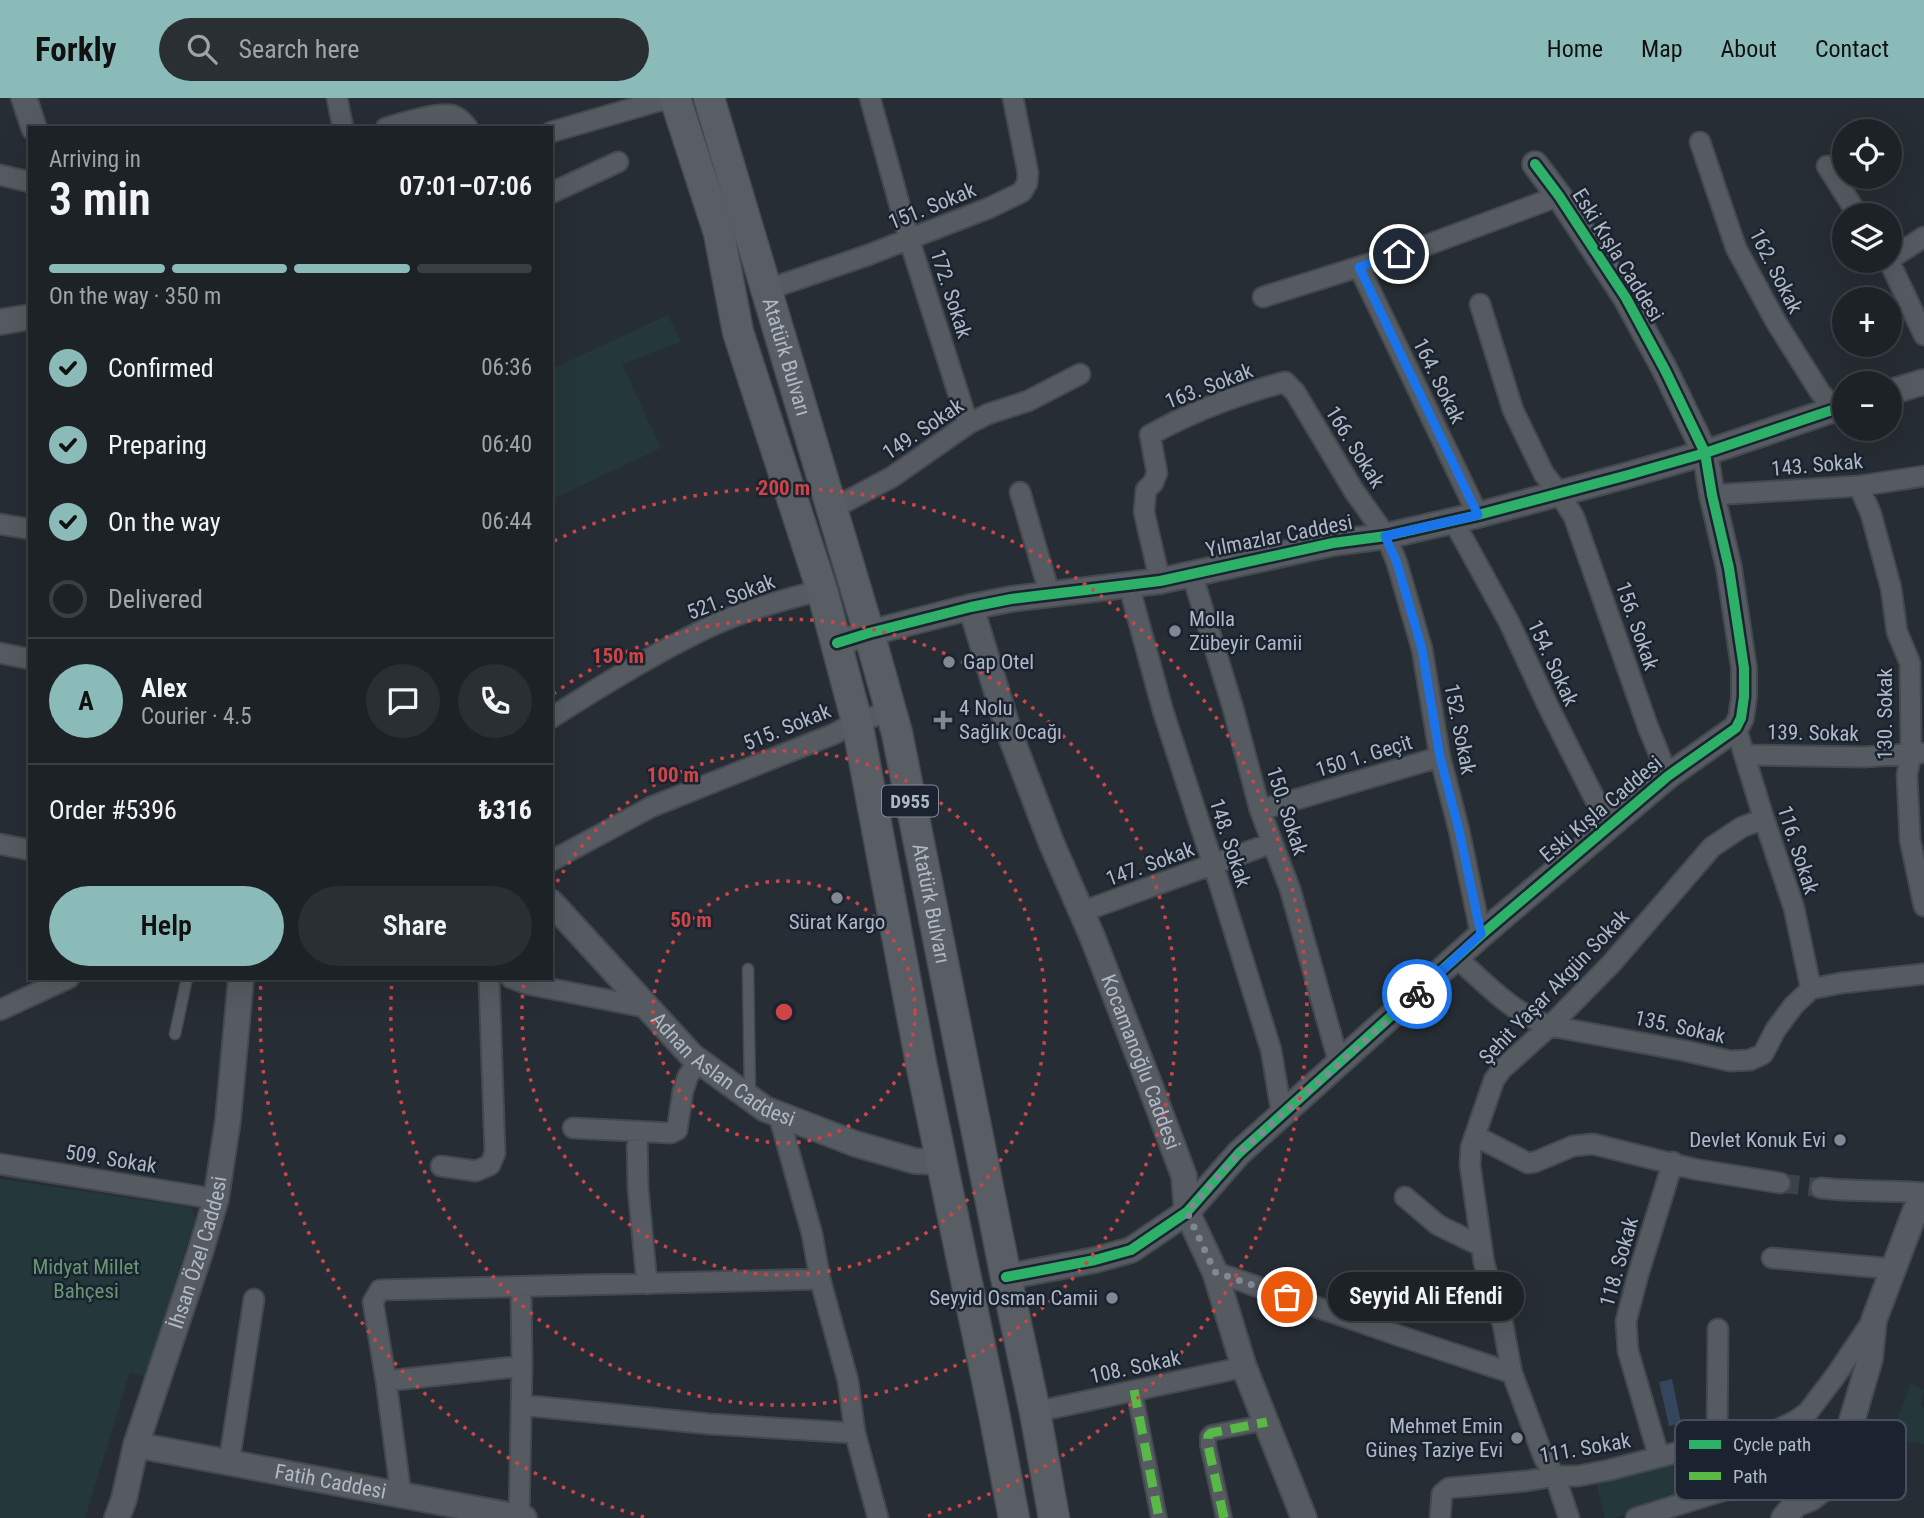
<!DOCTYPE html>
<html lang="en">
<head>
<meta charset="utf-8">
<style>
	body { margin:0; font-family:"Roboto Condensed",sans-serif; background:#2a2f33; color:#f1f3f6; height:100vh; display:flex; flex-direction:column; font-size:26px; white-space:nowrap }
	* { box-sizing:border-box; margin:0 }
	p { font-size:23px; color:#a0a4a7 }
	.icon { flex:none; width:38px; height:38px; fill:none; stroke:currentColor; stroke-width:2; stroke-linecap:round; stroke-linejoin:round }
	.map { position:relative; flex:1; overflow:hidden }
	.panel { position:absolute; left:28px; top:28px; width:525px; height:854px; display:flex; flex-direction:column; background:#1d2227; border-radius:0px; box-shadow:0 7px 28px #0002,0 0 0 2px #3b3f44 }
	.panel>* { flex:none }
	.controls { position:absolute; left:1832px; top:21px; display:grid; gap:14px }
	.controls a { display:grid; place-items:center; width:70px; height:70px; border-radius:50%; background:#1d2227; box-shadow:0 7px 28px #0002,0 0 0 2px #3b3f44; font-size:35px }
	.pin { position:absolute; display:grid; place-items:center; width:60px; height:60px; color:#fff; margin:-30px; border:4px solid #fff; border-radius:50%; box-shadow:0 2px 7px #0007 }
	.courier { position:absolute; display:grid; place-items:center; width:70px; height:70px; margin:-35px; border:5px solid #1a73e8; border-radius:50%; background:#fff; color:#222; box-shadow:0 2px 9px #0007 }
	.bubble { position:absolute; height:49px; border-radius:24px; background:#1d2227; box-shadow:0 7px 28px #0002,0 0 0 2px #3b3f44; font-size:23px; font-weight:600; line-height:49px; text-align:center }
	.head em { font-style:normal; font-weight:600 }
	.head div { display:flex; flex-direction:column-reverse }
	.head { display:flex; align-items:center; justify-content:space-between; height:119px; padding:0 21px }
	h1 { font-size:46px; font-weight:600; line-height:52px }
	.bar { display:grid; grid-template-columns:repeat(4,1fr); gap:10px 7px; align-content:center; height:84px; padding:0 21px }
	.bar i { height:9px; border-radius:5px; background:#3b3f44 }
	.bar .current { background:#8bbbb9 }
	.bar p { grid-column:span 4 }
	.line { display:flex; align-items:center; gap:18px; padding:0 21px; border-top:2px solid #3b3f44 }
	.line div { flex:1 }
	.round { display:grid; place-items:center; flex:none; width:74px; height:74px; border-radius:37px; background:#2a2f33 }
	ol { padding:0 21px; list-style:none }
	li { display:flex; align-items:center; gap:21px; height:77px }
	li p { margin-inline-start:auto }
	li .icon { padding:7px; border-radius:50%; background:#8bbbb9; color:#111; stroke-width:4 }
	li:last-child { color:#a0a4a7 }
	li i { width:38px; height:38px; border:4px solid #3b3f44; border-radius:50% }
	.button { display:flex; gap:14px; margin-top:auto; padding:14px 21px }
	.button a { flex:1; height:80px; border-radius:42px; background:#8bbbb9; color:#111; font-size:28px; font-weight:600; line-height:80px; text-align:center }
	.button a+a { background:#2a2f33; color:#f1f3f6 }
	header { display:flex; align-items:center; gap:42px; box-sizing:border-box; height:98px; padding:0 35px; background:#8bbbb9; color:#111 }
	header strong { font-size:33px }
	nav { display:flex; gap:38px; margin-inline-start:auto; font-size:24px }
	.search { width:490px; height:63px; background:#2a2f33; display:flex; align-items:center; gap:18px; box-sizing:border-box; padding:0 24px; border-radius:38px; color:#a0a4a7; font-size:26px }
	.map>svg:first-child { display:block }
	.green { fill:#24373a }
	.water { fill:#33465d }
	.lines { fill:none; stroke-linecap:round; stroke-linejoin:round }
	.minor-tunnel { stroke:#3b424a; stroke-width:19; stroke-dasharray:19 10; stroke-linecap:butt }
	.service-casing { stroke:#44494f; stroke-width:13 }
	.pedestrian-casing { stroke:#44494f; stroke-width:18 }
	.minor-casing { stroke:#44494f; stroke-width:23 }
	.tertiary-casing { stroke:#44494f; stroke-width:28 }
	.primary-casing { stroke:#444951; stroke-width:33 }
	.service { stroke:#565b62; stroke-width:10 }
	.pedestrian { stroke:#565b62; stroke-width:14 }
	.minor { stroke:#565b62; stroke-width:19 }
	.tertiary { stroke:#565b62; stroke-width:24 }
	.primary { stroke:#595d64; stroke-width:30 }
	.quiet { stroke:#58b947; stroke-width:9; stroke-dasharray:18 9; stroke-linecap:butt }
	.cycleway-casing { stroke:#1a232f; stroke-width:15 }
	.cycleway { stroke:#2db169; stroke-width:10 }
	.done { stroke:#7f8893; stroke-width:7; stroke-dasharray:0 12.6 }
	.route { stroke:#1a73e8; stroke-width:9 }
	.ring { fill:none; stroke:#ce4548; stroke-width:3.5; stroke-dasharray:3.5 7 }
	.poi-dot { fill:#7f8893; stroke:#1a232f; stroke-width:2.5 }
	.labels { text-anchor:middle; dominant-baseline:central; stroke-width:5; stroke-linejoin:round; paint-order:stroke }
	.shield { fill:#1a232f; stroke:#828c99; stroke-width:2 }
	.shield-label { font-size:19px; font-weight:bold; fill:#afb9c6 }
	.street-label { font-size:21px; fill:#afb9c6; stroke:#1a232f }
	.poi-label { font-size:21px; fill:#afb9c6; stroke:#1a232f; text-anchor:start }
	.park-label { font-size:21px; fill:#669870; stroke:#1a232f }
	.key { fill:#1a232f; stroke:#47505c; stroke-width:2 }
	.key-label { font-size:19px; fill:#afb9c6 }
	.centre { fill:#ce4548; stroke:#1a232f; stroke-width:3.5 }
	.ring-label { font-size:21px; text-anchor:middle; font-weight:bold; fill:#ce4548; stroke:#1a232f; stroke-width:5; stroke-linejoin:round; paint-order:stroke }
</style>
</head>
<body>
<header>
<strong>Forkly</strong>
<div class="search"><svg class="icon" aria-label="search" viewBox="0 0 24 24"><circle cx="10" cy="10" r="6"/><path d="M15 15l6 6"/></svg>Search here</div>
<nav><a>Home</a><a>Map</a><a>About</a><a>Contact</a></nav>
</header>
<div class="map">
<svg width="1924" height="1420" viewBox="0 0 1924 1420">
	<rect width="100%" height="100%" fill="#272d34"/>
	<path class="green" d="M668 217 681 244 622 266 661 350 551 402V271Z
		M0 1081 190 1109 196 1119 145 1279 130 1274 85 1420H0Z
		M1910 1286 1924 1292 1921 1308 1924 1310V1346L1891 1341Z
		M1728 1350 1735 1385 1614 1420H1605L1596 1385Z"/>
	<path class="water" d="M1672 1281 1681 1325 1669 1328 1659 1284Z"/>
	<g class="lines">
		<path class="minor-tunnel" d="M1780 1085 1821 1090"/>
		<defs>
			<path id="service" d="M748 871 750 996
				M175 936 187 880"/>
			<path id="pedestrian" d="M1134 1292 1159 1420
				M1224 1420 1208 1347V1338L1211 1335 1267 1324"/>
			<path id="minor" d="M337 0 343 30
				M870 0 909 141 968 326
				M386 30C401 25 435 15 450 17 458 18 463 24 468 30
				M551 34 669 0
				M1700 44 1736 150 1776 224 1820 294 1834 311
				M1827 68 1858 117
				M0 77 30 84
				M551 95 618 64
				M1890 161 1924 139
				M1889 163 1924 237
				M1359 169 1478 417
				M766 192 868 157 989 110 1022 94 1027 85 1028 75 1013 0
				M1263 199 1419 150 1559 98
				M1480 206 1513 312 1544 376 1559 395 1574 419 1648 629 1668 678
				M1859 388 1871 416 1891 490 1897 534 1910 565 1911 656 1907 677 1910 742 1924 808
				M1020 394 1050 497
				M1712 397 1859 388 1924 378
				M832 411 892 379 968 326 988 316 1028 303 1080 276
				M1453 422 1509 524 1547 606 1609 729
				M0 426 30 431
				M1192 476 1233 610 1260 712 1290 791 1339 965
				M1160 483 1144 414 1146 392 1153 385 1157 375 1150 337C1193 313 1239 296 1285 284L1295 294 1354 393 1386 438 1397 465 1422 551 1440 659 1459 732 1481 837
				M1129 488 1163 613 1221 791 1271 952 1282 1017
				M0 555 30 561
				M551 620C601 588 651 557 705 531 742 513 782 502 822 492
				M1736 630 1764 721 1794 810 1811 891
				M1744 657 1864 659 1921 655
				M1260 712 1440 659
				M0 746 30 752
				M551 763 651 709 834 636 857 624 891 613
				M1081 814 1272 745
				M1457 860C1485 885 1513 916 1550 928L1686 953 1730 963 1750 962 1763 956 1776 931 1794 907 1811 891 1841 885 1924 876
				M511 880 527 886 649 910
				M0 912 69 880
				M779 1018 812 1136 820 1181 848 1283 855 1335 878 1420
				M573 1030 671 1035 677 1032 683 993 688 978 699 963
				M637 1034 638 1090 647 1186
				M1475 1038 1528 1065 1535 1064 1573 1048 1593 1046 1694 1071 1780 1085
				M0 1066 216 1101
				M441 1068 476 1073 490 1067 495 1055 489 880
				M1821 1090C1855 1094 1890 1092 1924 1095
				M1405 1099 1438 1127 1481 1148
				M1772 1160 1894 1171
				M1215 1174 1400 1238 1512 1275
				M386 1283 522 1268
				M521 1307 710 1326 855 1335
				M1035 1314 1244 1269
				M1717 1344 1718 1231
				M1659 1359 1628 1253 1626 1223 1638 1177 1673 1064
				M229 1365 254 1201
				M401 1397 386 1283 373 1204 380 1192 820 1181
				M519 1420 522 1268 521 1189
				M1440 1420 1442 1396 1449 1390 1526 1383 1555 1378H1578L1609 1372 1717 1344 1773 1334 1797 1322 1808 1314 1836 1277 1873 1222
				M1569 1420 1555 1378 1544 1360 1512 1275 1503 1227 1484 1165 1470 1067 1471 1049 1494 982 1502 971 1550 928 1611 866 1712 749 1742 729 1764 721
				M1636 1420 1741 1387 1752 1363 1761 1337"/>
			<g id="tertiary">
				<path d="M24 0 34 30"/>
				<path d="M0 224 30 219"/>
				<path d="M1890 294 1924 284"/>
				<path id="s1" d="M971 509 1009 634 1051 744 1092 838 1151 990 1184 1078 1187 1114 1215 1174 1244 1269 1304 1420"/>
				<path d="M837 545 869 535 971 509 1011 501 1160 483 1333 445 1386 438 1478 417 1628 377 1705 355 1844 308"/>
				<path id="s2" d="M551 804 692 958 765 1011 856 1046 915 1063 941 1064"/>
				<path d="M1006 1179 1095 1162 1131 1152 1187 1114 1239 1055 1481 837 1668 678 1736 630 1741 620 1744 599V570L1729 470 1712 397 1705 355 1665 272 1626 200 1559 98 1535 66"/>
				<path id="s3" d="M136 1347 524 1420"/>
				<path id="s4" d="M117 1420 124 1401 136 1347 200 1155 216 1101 228 1022 241 880"/>
				<path d="M1784 1420 1796 1406 1811 1400 1821 1392 1832 1375 1848 1336 1870 1261 1874 1222 1916 1111 1924 1102"/>
			</g>
			<g id="primary">
				<path d="M675 0 719 135 738 234 822 492 857 624 921 965 994 1315 1014 1420"/>
				<path id="s5" d="M709 0 869 535 897 635 1006 1179 1035 1314 1054 1420"/>
			</g>
		</defs>
		<use href="#service" class="service-casing"/>
		<use href="#pedestrian" class="pedestrian-casing"/>
		<use href="#minor" class="minor-casing"/>
		<use href="#tertiary" class="tertiary-casing"/>
		<use href="#primary" class="primary-casing"/>
		<use href="#service" class="service"/>
		<use href="#pedestrian" class="pedestrian"/>
		<use href="#minor" class="minor"/>
		<use href="#tertiary" class="tertiary"/>
		<use href="#primary" class="primary"/>
		<path class="quiet" d="M1134 1292 1159 1420
			M1224 1420 1208 1347V1338L1211 1335 1267 1324"/>
		<defs>
			<path id="cycleway" d="M837 545 869 535 971 509 1011 501 1160 483 1333 445 1386 438 1478 417 1628 377 1705 355 1844 308
				M1006 1179 1095 1162 1131 1152 1187 1114 1239 1055 1481 837 1668 678 1736 630 1741 620 1744 599V570L1729 470 1712 397 1705 355 1665 272 1626 200 1559 98 1535 66"/>
		</defs>
		<use href="#cycleway" class="cycleway-casing"/>
		<use href="#cycleway" class="cycleway"/>
	</g>
	<g class="lines">
		<path class="done" d="M1287 1199 1215 1174 1187 1114 1239 1055 1417 896"/>
		<path class="route" d="M1399 156 1359 169 1478 417 1385 438 1397 465 1422 551 1440 659 1459 732 1481 836 1417 896"/>
	</g>
	<g class="ring">
		<circle cx="784" cy="914" r="131"/>
		<path d="M552 793A262 262 0 1 1 524 882"/>
		<path d="M553 596A393 393 0 1 1 392 883"/>
		<path d="M644 1419A524 524 0 0 1 261 882M554 443A524 524 0 1 1 924 1419"/>
	</g>
	<g class="poi-dot">
		<circle cx="1175" cy="533" r="7"/>
		<circle cx="949" cy="564" r="7"/>
		<path d="M939.5 611.5h7v7h7v7h-7v7h-7v-7h-7v-7h7z"/>
		<circle cx="837" cy="800" r="7"/>
		<circle cx="1840" cy="1042" r="7"/>
		<circle cx="1112" cy="1200" r="7"/>
		<circle cx="1517" cy="1340" r="7"/>
	</g>
	<g class="labels">
		<rect class="shield" x="882" y="687.5" width="56" height="31" rx="5"/>
		<g class="shield-label">
			<text x="910" y="703">D955</text>
		</g>
		<g class="street-label">
			<text transform="translate(932 108) rotate(-22)">151. Sokak</text>
			<text transform="translate(1618 157) rotate(58)">Eski Kışla Caddesi</text>
			<text transform="translate(1776 173) rotate(63)">162. Sokak</text>
			<text transform="translate(951 196) rotate(72)">172. Sokak</text>
			<text stroke="none"><textPath href="#s5" startOffset="270">Atatürk Bulvarı</textPath></text>
			<text transform="translate(1439 283) rotate(64)">164. Sokak</text>
			<text transform="translate(1209 288) rotate(-21)">163. Sokak</text>
			<text transform="translate(923 331) rotate(-34)">149. Sokak</text>
			<text transform="translate(1355 349) rotate(58)">166. Sokak</text>
			<text transform="translate(1817 367) rotate(-5)">143. Sokak</text>
			<text transform="translate(1279 438) rotate(-11)">Yılmazlar Caddesi</text>
			<text transform="translate(731 499) rotate(-21)">521. Sokak</text>
			<text transform="translate(1637 528) rotate(71)">156. Sokak</text>
			<text transform="translate(1553 565) rotate(65)">154. Sokak</text>
			<text transform="translate(1885 616) rotate(-90)">130. Sokak</text>
			<text transform="translate(787 629) rotate(-22)">515. Sokak</text>
			<text transform="translate(1460 631) rotate(79)">152. Sokak</text>
			<text transform="translate(1813 635) rotate(1)">139. Sokak</text>
			<text transform="translate(1364 658) rotate(-17)">150 1. Geçit</text>
			<text transform="translate(1601 711) rotate(-40)">Eski Kışla Caddesi</text>
			<text transform="translate(1287 713) rotate(72)">150. Sokak</text>
			<text transform="translate(1230 745) rotate(72)">148. Sokak</text>
			<text transform="translate(1798 752) rotate(72)">116. Sokak</text>
			<text transform="translate(1150 766) rotate(-20)">147. Sokak</text>
			<text stroke="none"><textPath href="#s5" startOffset="836">Atatürk Bulvarı</textPath></text>
			<text transform="translate(1554 889) rotate(-46)">Şehit Yaşar Akgün Sokak</text>
			<text transform="translate(1680 929) rotate(12)">135. Sokak</text>
			<text stroke="none"><textPath href="#s1" startOffset="486">Kocamanoğlu Caddesi</textPath></text>
			<text stroke="none"><textPath href="#s2" startOffset="242">Adnan Aslan Caddesi</textPath></text>
			<text transform="translate(111 1061) rotate(9)">509. Sokak</text>
			<text stroke="none"><textPath href="#s4" startOffset="278">İhsan Özel Caddesi</textPath></text>
			<text transform="translate(1619 1164) rotate(-74)">118. Sokak</text>
			<text transform="translate(1135 1269) rotate(-12)">108. Sokak</text>
			<text transform="translate(1585 1350) rotate(-10)">111. Sokak</text>
			<text stroke="none"><textPath href="#s3" startOffset="198">Fatih Caddesi</textPath></text>
		</g>
		<g class="poi-label">
			<text x="1189" y="521">Molla<tspan x="1189" dy="24">Zübeyir Camii</tspan></text>
			<text x="963" y="564">Gap Otel</text>
			<text x="959" y="610">4 Nolu<tspan x="959" dy="24">Sağlık Ocağı</tspan></text>
			<text x="837" y="824" text-anchor="middle">Sürat Kargo</text>
			<text x="1826" y="1042" text-anchor="end">Devlet Konuk Evi</text>
			<text x="1098" y="1200" text-anchor="end">Seyyid Osman Camii</text>
			<text x="1503" y="1328" text-anchor="end">Mehmet Emin<tspan x="1503" dy="24">Güneş Taziye Evi</tspan></text>
		</g>
		<g class="park-label">
			<text x="86" y="1169">Midyat Millet<tspan x="86" dy="24">Bahçesi</tspan></text>
		</g>
	</g>
	<rect x="1675" y="1322" width="231" height="80" rx="10" class="key"/>
	<rect x="1689" y="1342" width="32" height="9" fill="#2db169"/>
	<rect x="1689" y="1374" width="32" height="8" fill="#58b947"/>
	<g class="key-label">
		<text x="1733" y="1353">Cycle path</text>
		<text x="1733" y="1385">Path</text>
	</g>
	<circle cx="784" cy="914" r="10" class="centre"/>
	<g class="ring-label">
		<text x="784" y="397">200 m</text>
		<text x="618" y="565">150 m</text>
		<text x="673" y="684">100 m</text>
		<text x="691" y="829">50 m</text>
	</g>
</svg>
<div class="controls">
<a><svg class="icon" aria-label="locate" viewBox="0 0 24 24"><circle cx="12" cy="12" r="6"/><path d="M12 2v4M12 18v4M2 12h4M18 12h4"/></svg></a>
<a><svg class="icon" aria-label="layers" viewBox="0 0 24 24"><path d="M12 4l9 5-9 5-9-5zM3 14l9 5 9-5"/></svg></a>
<a>+</a>
<a>−</a>
</div>
<div class="pin" style="left:1287px;top:1199px;background:#ea580c"><svg class="icon" aria-label="bag" viewBox="0 0 24 24"><path d="M5 8h14l-1 12H6zM9 8a3 3 0 0 1 6 0"/></svg></div>
<div class="pin" style="left:1399px;top:156px;background:#1f2937"><svg class="icon" aria-label="home" viewBox="0 0 24 24"><path d="M3 11l9-7 9 7M6 9v11h12V9"/></svg></div>
<div class="courier" style="left:1417px;top:896px"><svg class="icon" aria-label="bike" viewBox="0 0 24 24"><circle cx="6" cy="16" r="4"/><circle cx="18" cy="16" r="4"/><path d="M6 16l4-8h5l3 8M10 8l3 8H6M13 5h3"/></svg></div>
<div class="bubble" style="left:1328px;top:1174px;width:196px">Seyyid Ali Efendi</div>
<section class="panel">
<div class="head"><div><h1>3 min</h1><p>Arriving in</p></div><em>07:01–07:06</em></div>
<div class="bar"><i class="current"></i><i class="current"></i><i class="current"></i><i></i><p>On the way · 350 m</p></div>
<ol>
<li><svg class="icon" aria-label="check" viewBox="0 0 24 24"><path d="M5 12l5 5 9-10"/></svg>Confirmed<p>06:36</p></li>
<li><svg class="icon" aria-label="check" viewBox="0 0 24 24"><path d="M5 12l5 5 9-10"/></svg>Preparing<p>06:40</p></li>
<li><svg class="icon" aria-label="check" viewBox="0 0 24 24"><path d="M5 12l5 5 9-10"/></svg>On the way<p>06:44</p></li>
<li><i></i>Delivered</li>
</ol>
<div class="line" style="height:126px"><b class="round" style="background:#8bbbb9;color:#111">A</b><div><b>Alex</b><p>Courier · 4.5</p></div><a class="round"><svg class="icon" aria-label="chat" viewBox="0 0 24 24"><path d="M4 5h16v11H9l-5 4z"/></svg></a><a class="round"><svg class="icon" aria-label="phone" viewBox="0 0 24 24"><path d="M5 4h4l2 5-3 2q2 4 5 5l2-3 5 2v4C11 20 4 13 5 4z"/></svg></a></div>
<div class="line" style="height:91px"><div>Order #5396</div><b>₺316</b></div>
<div class="button"><a>Help</a><a>Share</a></div>
</section>
</div>
</body>
</html>
